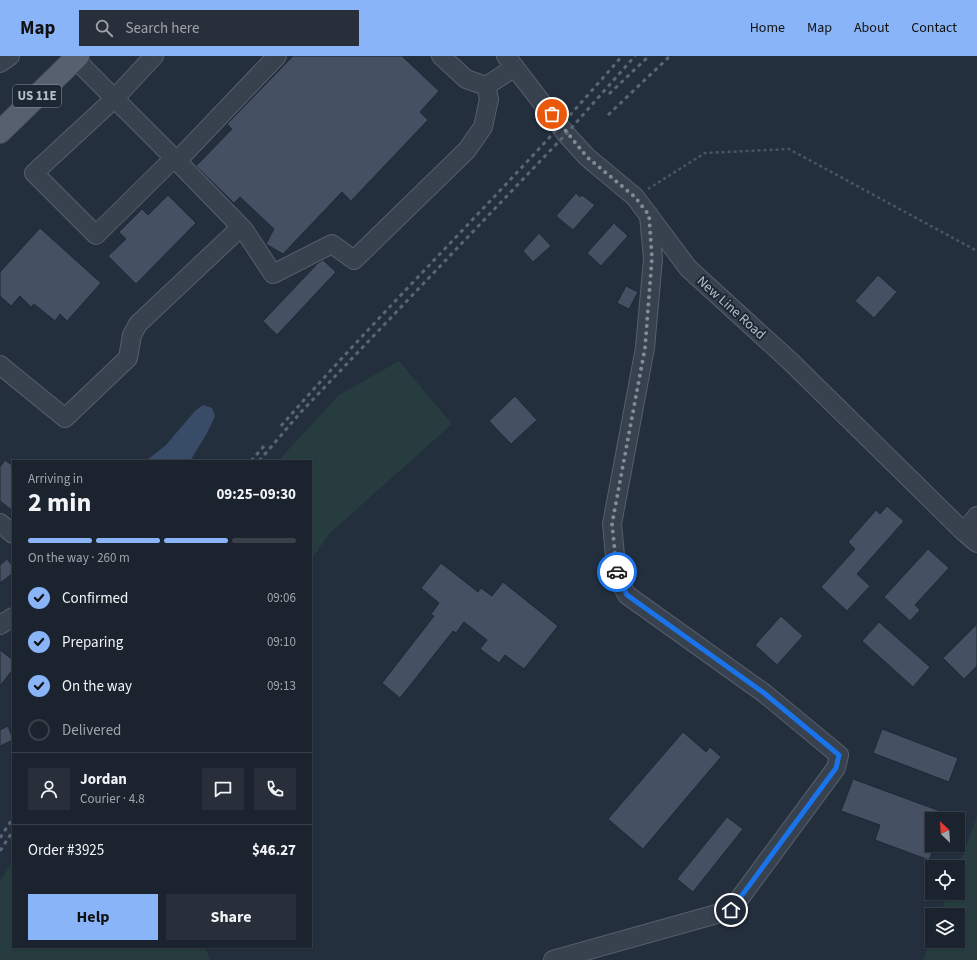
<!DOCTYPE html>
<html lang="en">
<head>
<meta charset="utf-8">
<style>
	body { margin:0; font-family:"Source Sans 3",sans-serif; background:#282f3a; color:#f1f3f6; height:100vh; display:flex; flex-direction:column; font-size:15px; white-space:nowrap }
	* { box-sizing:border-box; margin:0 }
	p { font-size:13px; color:#a0a4aa }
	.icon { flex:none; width:22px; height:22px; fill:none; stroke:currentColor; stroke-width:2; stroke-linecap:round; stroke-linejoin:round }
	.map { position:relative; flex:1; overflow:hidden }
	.details { position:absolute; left:12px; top:404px; width:300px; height:488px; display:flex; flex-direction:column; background:#1b232e; border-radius:0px; box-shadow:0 1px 3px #0004,0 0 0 1px #39404a }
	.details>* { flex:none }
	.needle { width:26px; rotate:335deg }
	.tools { position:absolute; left:925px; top:756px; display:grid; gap:8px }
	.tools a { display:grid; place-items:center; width:40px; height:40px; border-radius:0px; background:#1b232e; box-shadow:0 1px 3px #0004,0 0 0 1px #39404a; font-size:20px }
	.pin { position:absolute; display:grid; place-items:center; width:34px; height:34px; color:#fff; margin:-17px; border:2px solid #fff; border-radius:50%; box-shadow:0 1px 4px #0007 }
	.courier { position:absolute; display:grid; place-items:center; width:40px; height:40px; margin:-20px; border:3px solid #1a73e8; border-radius:50%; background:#fff; color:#222; box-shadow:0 1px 5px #0007 }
	.summary em { font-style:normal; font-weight:700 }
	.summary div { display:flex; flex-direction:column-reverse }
	.summary { display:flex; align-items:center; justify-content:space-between; height:68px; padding:0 16px }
	h1 { font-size:26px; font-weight:700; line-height:30px }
	.bar { display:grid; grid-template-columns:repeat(4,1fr); gap:6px 4px; align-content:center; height:48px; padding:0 16px }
	.bar i { height:5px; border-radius:3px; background:#39404a }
	.bar .active { background:#8ab4f8 }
	.bar p { grid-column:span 4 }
	.line { display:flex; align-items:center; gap:10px; padding:0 16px; border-top:1px solid #39404a }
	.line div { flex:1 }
	.round { display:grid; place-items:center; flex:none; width:42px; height:42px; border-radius:0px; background:#282f3a }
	ol { padding:0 16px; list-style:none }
	li { display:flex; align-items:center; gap:12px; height:44px }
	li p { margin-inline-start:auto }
	li .icon { padding:4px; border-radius:50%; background:#8ab4f8; color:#111; stroke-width:4 }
	li:last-child { color:#a0a4aa }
	li i { width:22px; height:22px; border:2px solid #39404a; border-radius:50% }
	.primary-button { display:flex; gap:8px; margin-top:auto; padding:8px 16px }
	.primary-button a { flex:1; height:46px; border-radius:0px; background:#8ab4f8; color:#111; font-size:16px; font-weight:700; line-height:46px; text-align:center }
	.primary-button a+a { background:#282f3a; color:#f1f3f6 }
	header { display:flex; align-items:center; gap:24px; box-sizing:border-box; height:56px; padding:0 20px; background:#8ab4f8; color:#111 }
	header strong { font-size:19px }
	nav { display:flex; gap:22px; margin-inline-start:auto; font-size:14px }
	.search { width:280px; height:36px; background:#282f3a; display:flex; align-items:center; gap:10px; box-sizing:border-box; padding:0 14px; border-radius:0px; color:#a0a4aa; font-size:15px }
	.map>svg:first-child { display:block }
	.green { fill:#263c3f }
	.water { fill:#394c67 }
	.building { fill:#455162; stroke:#1f2835 }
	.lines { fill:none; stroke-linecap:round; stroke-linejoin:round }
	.minor-casing { stroke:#565f6c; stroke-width:20 }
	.major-casing { stroke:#414a57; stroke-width:24 }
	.path { stroke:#44595c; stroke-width:2.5; stroke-dasharray:3 3; stroke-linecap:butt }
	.minor { stroke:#38414e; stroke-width:18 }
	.major { stroke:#56606e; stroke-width:22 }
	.rail { stroke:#5a6575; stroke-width:3; stroke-dasharray:4 4; stroke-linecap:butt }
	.done { stroke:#828b98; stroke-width:4; stroke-dasharray:0 7.2 }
	.route { stroke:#1a73e8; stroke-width:5 }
	.labels { text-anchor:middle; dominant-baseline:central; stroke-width:4; stroke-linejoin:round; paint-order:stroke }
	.shield { fill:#1d2633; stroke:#878f9c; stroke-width:1 }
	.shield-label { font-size:13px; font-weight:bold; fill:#b4bcc9 }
	.street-label { font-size:14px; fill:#b4bcc9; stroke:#1d2633 }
</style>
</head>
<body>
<header>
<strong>Map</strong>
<div class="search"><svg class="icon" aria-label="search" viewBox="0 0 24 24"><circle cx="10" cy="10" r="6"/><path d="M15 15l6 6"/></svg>Search here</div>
<nav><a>Home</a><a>Map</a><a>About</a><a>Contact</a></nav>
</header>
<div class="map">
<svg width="977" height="904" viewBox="0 0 977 904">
	<rect width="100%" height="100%" fill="#242f3e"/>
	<path class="green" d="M399 305 452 368 329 478 311 504V405H278L339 339Z
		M977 761V904H923L932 880V885H958V859H940L948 837H958V811Z
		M13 805V891H205L210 904H0V825Z"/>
	<path class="water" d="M203 349 212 352 215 360 207 377 190 405H146L166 389 195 355Z"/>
	<path class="building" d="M293 0H402L439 35 420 56 428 64 351 145 342 136 283 198 266 188 274 173 240 141 234 147 196 110 232 73 227 68Z
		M576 137 580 141 582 139 595 149 573 174 556 160Z
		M168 139 196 167 136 228 108 200 126 183 119 176 142 153 148 159Z
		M614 167 628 180 601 210 587 197Z
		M40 172 101 227 67 265 60 258 55 265 34 248 31 251 20 240 11 250 0 240V216Z
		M539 177 551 190 533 206 523 195Z
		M323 204 336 216 277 279 263 265 318 207Z
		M878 219 897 236 874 262 855 245Z
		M626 230 638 236 629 253 617 247Z
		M515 340 537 364 511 388 489 365Z
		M5 404 13 410V455L0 445V411Z
		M887 450 904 465 857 518 870 530 847 555 821 531 855 493 848 486 876 454 880 458Z
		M928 493 949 512 915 549 920 554 910 565 884 541Z
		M7 503 13 511V517L0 527V509Z
		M441 507 478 536 481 532 492 540 503 526 558 570 524 613 505 599 499 607 480 593 487 584 464 566 456 577 453 575 400 642 382 627 434 560 431 558 439 547 421 532Z
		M781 560 803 580 777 609 755 589Z
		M879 566 930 611 913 631 862 585Z
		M977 568V610L964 623 943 602Z
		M0 594 13 604V613L0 630Z
		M8 670 13 684 0 690V674Z
		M882 673 958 702 949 726 873 697Z
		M683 676 706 696 710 691 721 701 643 793 608 763Z
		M853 723 959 762V763H932V789H935L929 804 875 784 880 769 841 755Z
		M727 761 743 773 693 836 677 823Z"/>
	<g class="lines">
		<defs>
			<path id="minor" d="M72 0 177 105 277 0
				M154 0 114 43 34 117 96 179 174 102
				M441 0 466 23 486 30 515 11
				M506 0 566 78 587 101 635 141 688 212 791 306 964 476 977 487
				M0 7 10 0
				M177 105 244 174 273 218 332 188 354 204 467 94 483 71 489 43 486 30
				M0 309 65 362 128 302 132 279 138 268 241 171
				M0 467 13 478
				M964 476 977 460
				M0 569 13 561
				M553 904 731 854 836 712 839 699 764 637 627 539 617 521 612 468 645 292 653 203 649 159"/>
			<path id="major" d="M0 76 78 0"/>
		</defs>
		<use href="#minor" class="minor-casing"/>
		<use href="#major" class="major-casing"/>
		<path class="path" d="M648 133 705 97 789 93 977 195"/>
		<use href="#minor" class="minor"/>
		<use href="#major" class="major"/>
		<path class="rail" d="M609 38 649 0
			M608 59 670 0
			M281 370C391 244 513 127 622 0
			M251 405 264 390
			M259 405 301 356 566 78 635 0
			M0 782 13 762
			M0 795 13 775"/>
	</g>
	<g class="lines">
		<path class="done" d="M552 58 587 101 635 141 649 159 652 202 645 292 612 468 617 516"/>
		<path class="route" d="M617 516 627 539 764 637 839 699 836 712 731 854"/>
	</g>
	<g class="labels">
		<rect class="shield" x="13" y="29" width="48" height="22" rx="3"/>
		<g class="shield-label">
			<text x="37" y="40">US 11E</text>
		</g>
		<g class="street-label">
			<text transform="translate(731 252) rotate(42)">New Line Road</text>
		</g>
	</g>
</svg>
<div class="tools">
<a><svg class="needle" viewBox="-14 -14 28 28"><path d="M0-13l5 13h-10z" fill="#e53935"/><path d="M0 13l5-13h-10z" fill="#a0a4aa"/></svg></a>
<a><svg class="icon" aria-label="locate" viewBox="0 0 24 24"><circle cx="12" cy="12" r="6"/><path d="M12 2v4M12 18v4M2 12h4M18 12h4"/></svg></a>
<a><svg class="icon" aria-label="layers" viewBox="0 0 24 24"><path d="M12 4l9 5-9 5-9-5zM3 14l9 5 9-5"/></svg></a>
</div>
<div class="pin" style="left:552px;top:58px;background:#ea580c"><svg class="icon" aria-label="bag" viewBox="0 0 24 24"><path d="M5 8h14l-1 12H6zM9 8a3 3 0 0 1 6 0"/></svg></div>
<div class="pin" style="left:731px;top:854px;background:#1f2937"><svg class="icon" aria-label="home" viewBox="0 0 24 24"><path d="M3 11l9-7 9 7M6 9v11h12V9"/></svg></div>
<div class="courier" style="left:617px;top:516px"><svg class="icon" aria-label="car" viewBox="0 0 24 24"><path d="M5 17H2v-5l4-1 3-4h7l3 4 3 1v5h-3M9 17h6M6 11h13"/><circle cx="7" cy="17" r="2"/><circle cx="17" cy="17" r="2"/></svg></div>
<section class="details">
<div class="summary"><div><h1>2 min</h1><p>Arriving in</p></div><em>09:25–09:30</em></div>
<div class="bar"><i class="active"></i><i class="active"></i><i class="active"></i><i></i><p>On the way · 260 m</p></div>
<ol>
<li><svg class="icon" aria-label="check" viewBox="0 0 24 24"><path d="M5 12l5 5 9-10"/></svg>Confirmed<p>09:06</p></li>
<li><svg class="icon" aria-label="check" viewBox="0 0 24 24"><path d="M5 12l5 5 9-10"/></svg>Preparing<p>09:10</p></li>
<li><svg class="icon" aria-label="check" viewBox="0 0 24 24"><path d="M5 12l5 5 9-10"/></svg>On the way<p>09:13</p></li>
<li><i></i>Delivered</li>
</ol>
<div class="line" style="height:72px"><a class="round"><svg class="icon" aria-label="person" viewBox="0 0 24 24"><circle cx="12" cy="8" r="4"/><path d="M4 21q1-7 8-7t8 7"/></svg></a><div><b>Jordan</b><p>Courier · 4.8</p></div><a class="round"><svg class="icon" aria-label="chat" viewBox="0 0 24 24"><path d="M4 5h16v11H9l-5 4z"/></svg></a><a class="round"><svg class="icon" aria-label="phone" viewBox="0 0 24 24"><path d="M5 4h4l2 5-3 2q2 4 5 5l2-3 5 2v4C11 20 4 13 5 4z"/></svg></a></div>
<div class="line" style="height:52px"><div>Order #3925</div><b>$46.27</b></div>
<div class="primary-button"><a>Help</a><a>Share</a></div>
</section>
</div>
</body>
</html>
